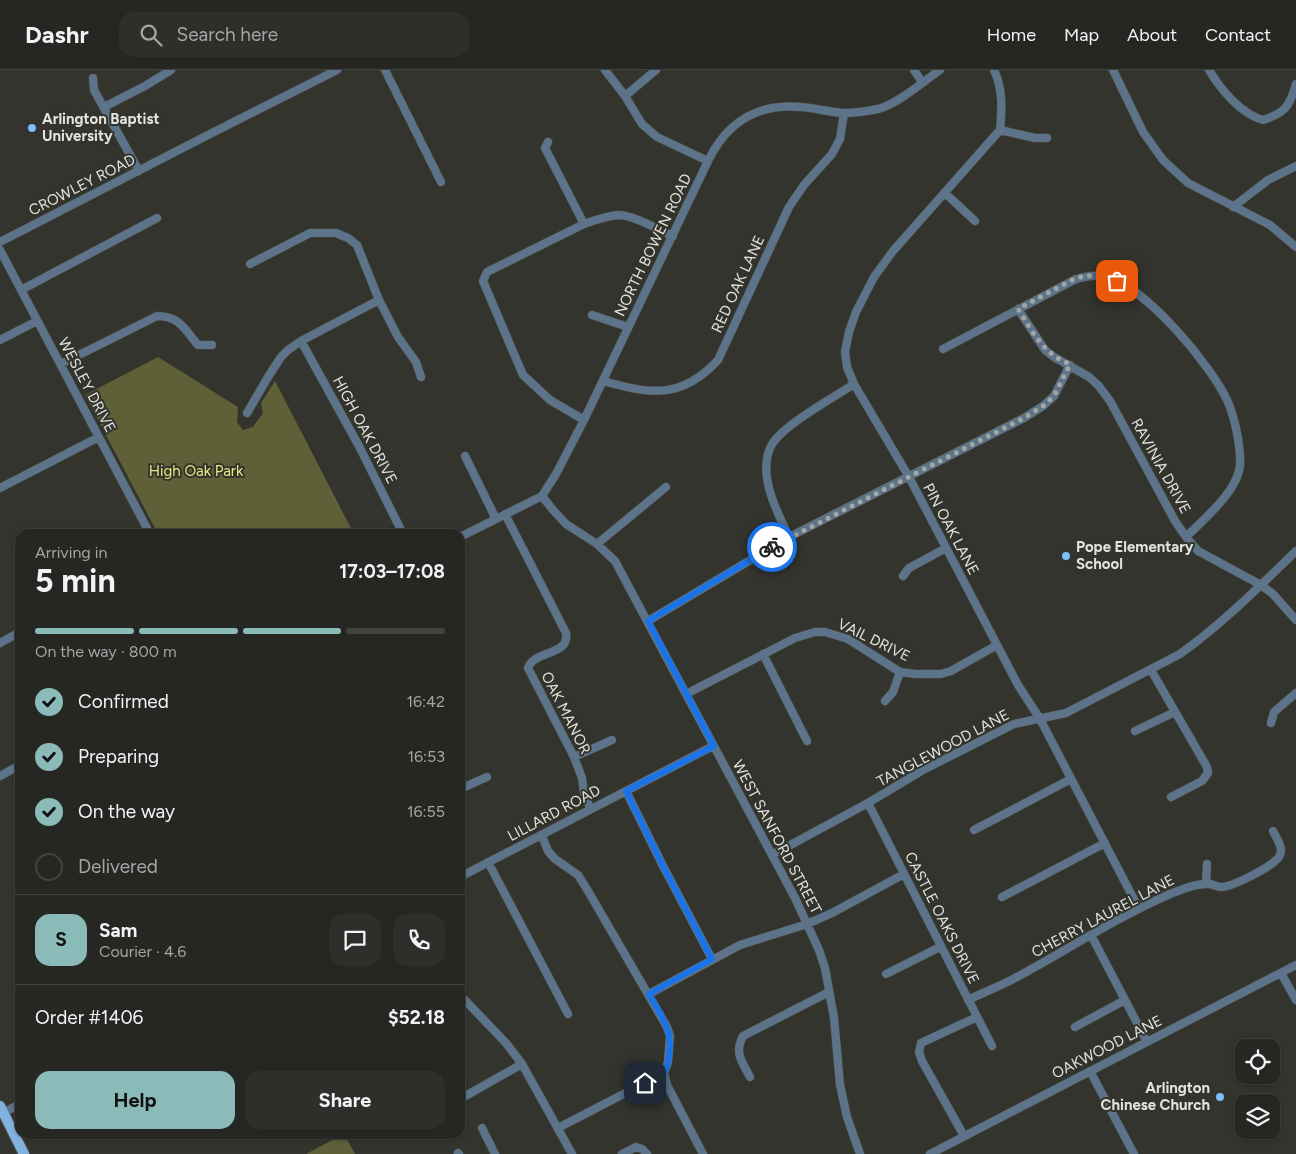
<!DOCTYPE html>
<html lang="en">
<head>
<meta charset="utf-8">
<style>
	body { margin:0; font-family:Figtree,sans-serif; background:#2e2f2a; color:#f1f3f6; height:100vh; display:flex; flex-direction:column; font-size:19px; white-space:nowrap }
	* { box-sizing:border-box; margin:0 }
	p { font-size:16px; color:#a4a5a5 }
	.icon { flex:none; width:28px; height:28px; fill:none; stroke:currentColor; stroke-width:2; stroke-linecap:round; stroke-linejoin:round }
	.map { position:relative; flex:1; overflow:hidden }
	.side { position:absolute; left:15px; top:459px; width:450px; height:610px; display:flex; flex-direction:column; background:#262722; border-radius:15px; box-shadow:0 1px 4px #0004,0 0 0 1px #424440 }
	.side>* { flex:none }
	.fabs { position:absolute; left:1235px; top:969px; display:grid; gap:10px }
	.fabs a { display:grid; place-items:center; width:45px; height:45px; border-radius:10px; background:#262722; box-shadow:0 1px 4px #0004,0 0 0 1px #424440; font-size:25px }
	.pin { position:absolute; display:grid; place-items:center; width:42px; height:42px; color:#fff; margin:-21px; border-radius:10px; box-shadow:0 2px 8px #0006 }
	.courier { position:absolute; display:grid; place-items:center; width:50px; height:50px; margin:-25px; border:4px solid #1a73e8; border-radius:50%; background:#fff; color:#222; box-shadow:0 1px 6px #0007 }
	.head em { font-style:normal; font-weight:700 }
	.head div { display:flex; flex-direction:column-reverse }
	.head { display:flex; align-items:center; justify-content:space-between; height:85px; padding:0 20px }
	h1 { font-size:32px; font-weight:700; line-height:38px }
	.bar { display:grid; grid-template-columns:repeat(4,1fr); gap:8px 5px; align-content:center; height:60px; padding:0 20px }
	.bar i { height:6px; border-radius:4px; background:#424440 }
	.bar .current { background:#8bbbb9 }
	.bar p { grid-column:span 4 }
	.line { display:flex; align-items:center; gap:12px; padding:0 20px; border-top:1px solid #424440 }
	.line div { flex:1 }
	.round { display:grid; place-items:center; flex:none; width:52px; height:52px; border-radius:15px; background:#2e2f2a }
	ol { padding:0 20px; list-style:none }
	li { display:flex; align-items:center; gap:15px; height:55px }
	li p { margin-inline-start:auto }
	li .icon { padding:5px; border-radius:50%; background:#8bbbb9; color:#111; stroke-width:4 }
	li:last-child { color:#a4a5a5 }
	li i { width:28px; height:28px; border:2px solid #424440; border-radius:50% }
	.primary-button { display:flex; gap:10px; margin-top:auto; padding:10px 20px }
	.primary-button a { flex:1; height:58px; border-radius:15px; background:#8bbbb9; color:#111; font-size:20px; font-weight:700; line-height:58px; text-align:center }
	.primary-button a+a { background:#2e2f2a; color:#f1f3f6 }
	header { display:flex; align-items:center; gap:30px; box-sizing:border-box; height:70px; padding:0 25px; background:#262722; border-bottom:1px solid #424440 }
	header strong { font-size:24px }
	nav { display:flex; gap:28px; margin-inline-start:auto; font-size:18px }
	.search { width:350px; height:45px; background:#2e2f2a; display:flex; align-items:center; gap:12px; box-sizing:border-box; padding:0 18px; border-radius:15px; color:#a4a5a5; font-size:19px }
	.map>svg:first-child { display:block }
	.green { fill:#5f6037 }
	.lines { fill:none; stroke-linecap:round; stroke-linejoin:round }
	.minor-casing { stroke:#4f5049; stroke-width:9 }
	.major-casing { stroke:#4f5049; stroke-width:12 }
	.minor { stroke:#5c7389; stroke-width:8 }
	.major { stroke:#81b2df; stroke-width:10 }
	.done { stroke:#a5a6a0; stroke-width:5; stroke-dasharray:0 9 }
	.route { stroke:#1a73e8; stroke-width:6 }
	.poi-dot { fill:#7cbef9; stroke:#33342d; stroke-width:2 }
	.labels { text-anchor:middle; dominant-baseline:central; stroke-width:4; stroke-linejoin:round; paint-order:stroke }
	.poi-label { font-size:15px; font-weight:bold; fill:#e2e3de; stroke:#33342d; text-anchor:start }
	.street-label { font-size:15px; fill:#e2e3de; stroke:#33342d }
	.park-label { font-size:15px; fill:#e5e981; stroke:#33342d }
</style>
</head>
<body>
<header>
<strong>Dashr</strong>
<div class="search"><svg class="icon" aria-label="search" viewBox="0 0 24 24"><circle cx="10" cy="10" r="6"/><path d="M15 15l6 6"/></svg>Search here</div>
<nav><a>Home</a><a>Map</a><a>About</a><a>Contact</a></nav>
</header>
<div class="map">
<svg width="1296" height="1084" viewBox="0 0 1296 1084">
	<rect width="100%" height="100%" fill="#33342d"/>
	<path class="green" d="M158 287 238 337 237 352 243 360 253 357 263 343 261 333 275 311 354 464H158L85 325Z
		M344 1064 355 1084H306Z"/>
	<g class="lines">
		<defs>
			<path id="minor" d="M385 0 441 112
				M605 0 625 26 642 54 657 67 708 91
				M914 0 922 12
				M994 0C1003 19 1002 39 1000 60L893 181 874 207 856 242 849 262 845 282 847 297 854 314 909 407 1018 615 1040 649 1139 839
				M1113 0 1143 62 1163 90 1188 113 1270 155 1296 177
				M1209 0C1221 20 1241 44 1263 50 1285 43 1290 36 1296 14
				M93 8 94 20 139 101
				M625 26 656 0
				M104 37 145 16 171 0
				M1000 60 1035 68H1047
				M548 72 545 78 584 154
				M945 123 975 151
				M1233 137 1268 110 1296 96
				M0 172 208 65 337 0
				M0 180 150 464
				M250 194 310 163H336L348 168 357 175 379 230 398 267 416 292 421 307
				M21 220 157 148
				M1018 239 1045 280 1054 287 1089 307 1098 315 1110 331 1175 451 1186 467 1198 481 1261 515 1273 524 1296 550
				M592 245 628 257
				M0 270 37 251
				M301 271 360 378 403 464
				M943 279 1076 209C1086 206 1096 204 1106 207 1145 216 1212 296 1228 332 1235 349 1241 377 1240 395 1238 421 1203 450 1186 467
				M61 294 157 246C180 246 185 260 198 275H212
				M603 311C650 324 681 330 718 290L789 137 804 115 832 84 840 69 844 43
				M247 343 268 307 281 287 288 280 301 271 379 230
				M584 350 550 330 523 305 483 211 487 202 584 154C595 150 607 146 618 145 634 145 658 160 673 166
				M465 386 496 449
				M0 418 99 367
				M542 426 553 440 566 454 597 474 615 491 795 828 819 880 825 898 834 948 840 1015 847 1047 860 1084
				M505 444 566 563C570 586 534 580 528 598L574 687 582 708 584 723 590 738
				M460 467 542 426 556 404 584 350 708 91C727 52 758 33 801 37 815 38 829 42 843 43 854 43 868 41 878 39 896 35 924 11 940 0
				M789 467C777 442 757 404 771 376 781 356 833 328 854 314
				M597 474 666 417
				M903 506 909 498 946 478
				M648 551 789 467 1024 348 1043 336 1054 326 1070 295
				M0 573 20 562
				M763 584 807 671
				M1151 600 1207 697 1208 703 1202 711 1171 727
				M686 624 795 568 815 562H825L848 569 900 602 915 604H941L951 601 997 575
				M885 631 893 622 900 602
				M1271 653 1274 642 1296 623
				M1135 661 1175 642
				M574 687 612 670
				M0 706 20 695
				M460 719 487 707
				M626 721 663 796 712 889
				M868 733 992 976
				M974 760 1071 709
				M542 766 548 781 555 789 578 805 588 821 667 957 670 966 668 992 664 1003 667 1015 703 1084
				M772 785 868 733 923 700 1014 654 1066 643 1180 584C1222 554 1259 517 1296 481
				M488 792 568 944
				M460 807 713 676
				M1206 814 1207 794
				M1002 827 1105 773
				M1091 865 1147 972
				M1281 903 1296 930
				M886 904 940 877
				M649 924 740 875 807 854 832 843 904 804
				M460 925 506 973 522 994 572 1084
				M968 930C984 922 1001 916 1017 907 1067 880 1117 847 1170 824 1183 819 1196 813 1210 814 1214 815 1217 817 1221 817 1232 817 1267 799 1275 791 1287 782 1278 771 1273 761
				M1075 957 1125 930
				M1090 1001 1134 1084
				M750 1007C742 991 734 984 743 966L829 922
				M460 1029 522 994
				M3 1043 20 1034
				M482 1058 495 1084
				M558 1058 664 1003
				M964 1066 922 991 919 982 921 973 977 947
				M458 1083 459 1084
				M622 1084 636 1077 642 1079 647 1084
				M930 1084 1296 895"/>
			<path id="major" d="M0 1036 24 1084"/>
		</defs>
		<use href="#minor" class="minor-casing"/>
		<use href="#major" class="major-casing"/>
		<use href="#minor" class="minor"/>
		<use href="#major" class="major"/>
	</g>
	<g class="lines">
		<path class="done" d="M772 477 1024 348 1043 336 1054 326 1070 294C1044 285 1032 261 1018 239L1076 208C1091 204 1103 205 1117 211"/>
		<path class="route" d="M645 1013 664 1003 666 1000C676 964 666 954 649 924L712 889 663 796 626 721 714 676 648 551 772 477"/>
	</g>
	<g class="poi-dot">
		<circle cx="32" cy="58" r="5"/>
		<circle cx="1066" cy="486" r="5"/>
		<circle cx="1220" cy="1027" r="5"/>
	</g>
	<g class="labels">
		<g class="poi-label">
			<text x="42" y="49">Arlington Baptist<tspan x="42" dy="17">University</tspan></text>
			<text x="1076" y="477">Pope Elementary<tspan x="1076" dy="17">School</tspan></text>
			<text x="1210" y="1018" text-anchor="end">Arlington<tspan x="1210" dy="17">Chinese Church</tspan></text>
		</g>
		<g class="street-label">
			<text transform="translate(82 115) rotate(-27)">CROWLEY ROAD</text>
			<text transform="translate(653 175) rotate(-64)">NORTH BOWEN ROAD</text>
			<text transform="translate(738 214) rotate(-65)">RED OAK LANE</text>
			<text transform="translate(87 315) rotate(62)">WESLEY DRIVE</text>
			<text transform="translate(365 360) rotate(62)">HIGH OAK DRIVE</text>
			<text transform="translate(1161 396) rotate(61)">RAVINIA DRIVE</text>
			<text transform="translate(951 459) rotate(62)">PIN OAK LANE</text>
			<text transform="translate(874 570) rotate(26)">VAIL DRIVE</text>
			<text transform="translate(566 643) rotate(63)">OAK MANOR</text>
			<text transform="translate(943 678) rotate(-28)">TANGLEWOOD LANE</text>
			<text transform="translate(554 743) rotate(-28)">LILLARD ROAD</text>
			<text transform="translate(777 767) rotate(62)">WEST SANFORD STREET</text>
			<text transform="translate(1103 846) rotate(-28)">CHERRY LAUREL LANE</text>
			<text transform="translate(942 848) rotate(63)">CASTLE OAKS DRIVE</text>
			<text transform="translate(1107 977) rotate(-27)">OAKWOOD LANE</text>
		</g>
		<g class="park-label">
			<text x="196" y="401">High Oak Park</text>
		</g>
	</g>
</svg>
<div class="fabs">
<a><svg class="icon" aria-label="locate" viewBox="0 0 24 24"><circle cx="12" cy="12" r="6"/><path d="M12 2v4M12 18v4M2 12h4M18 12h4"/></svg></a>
<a><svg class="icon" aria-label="layers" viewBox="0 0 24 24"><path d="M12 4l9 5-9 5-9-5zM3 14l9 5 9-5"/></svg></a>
</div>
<div class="pin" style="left:1117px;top:211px;background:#ea580c"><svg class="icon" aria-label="bag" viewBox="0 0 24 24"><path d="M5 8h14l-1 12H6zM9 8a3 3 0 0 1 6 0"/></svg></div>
<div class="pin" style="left:645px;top:1013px;background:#1f2937"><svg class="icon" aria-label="home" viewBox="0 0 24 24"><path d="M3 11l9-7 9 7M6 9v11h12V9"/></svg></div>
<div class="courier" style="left:772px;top:477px"><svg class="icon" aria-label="bike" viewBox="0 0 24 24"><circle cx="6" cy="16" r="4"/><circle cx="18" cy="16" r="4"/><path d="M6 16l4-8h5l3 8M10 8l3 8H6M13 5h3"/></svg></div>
<section class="side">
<div class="head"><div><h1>5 min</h1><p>Arriving in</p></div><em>17:03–17:08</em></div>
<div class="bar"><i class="current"></i><i class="current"></i><i class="current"></i><i></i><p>On the way · 800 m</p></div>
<ol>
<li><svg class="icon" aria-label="check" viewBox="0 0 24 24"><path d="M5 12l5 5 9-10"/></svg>Confirmed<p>16:42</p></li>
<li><svg class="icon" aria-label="check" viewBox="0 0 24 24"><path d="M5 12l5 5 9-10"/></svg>Preparing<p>16:53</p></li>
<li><svg class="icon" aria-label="check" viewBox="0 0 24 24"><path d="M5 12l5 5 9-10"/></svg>On the way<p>16:55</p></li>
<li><i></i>Delivered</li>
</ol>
<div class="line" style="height:90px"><b class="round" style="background:#8bbbb9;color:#111">S</b><div><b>Sam</b><p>Courier · 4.6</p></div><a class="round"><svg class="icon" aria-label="chat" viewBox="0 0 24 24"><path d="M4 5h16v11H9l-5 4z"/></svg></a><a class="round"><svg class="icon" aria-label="phone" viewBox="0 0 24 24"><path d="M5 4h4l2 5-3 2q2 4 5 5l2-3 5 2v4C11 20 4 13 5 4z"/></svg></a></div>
<div class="line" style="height:65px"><div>Order #1406</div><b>$52.18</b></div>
<div class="primary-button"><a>Help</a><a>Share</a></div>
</section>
</div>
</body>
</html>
